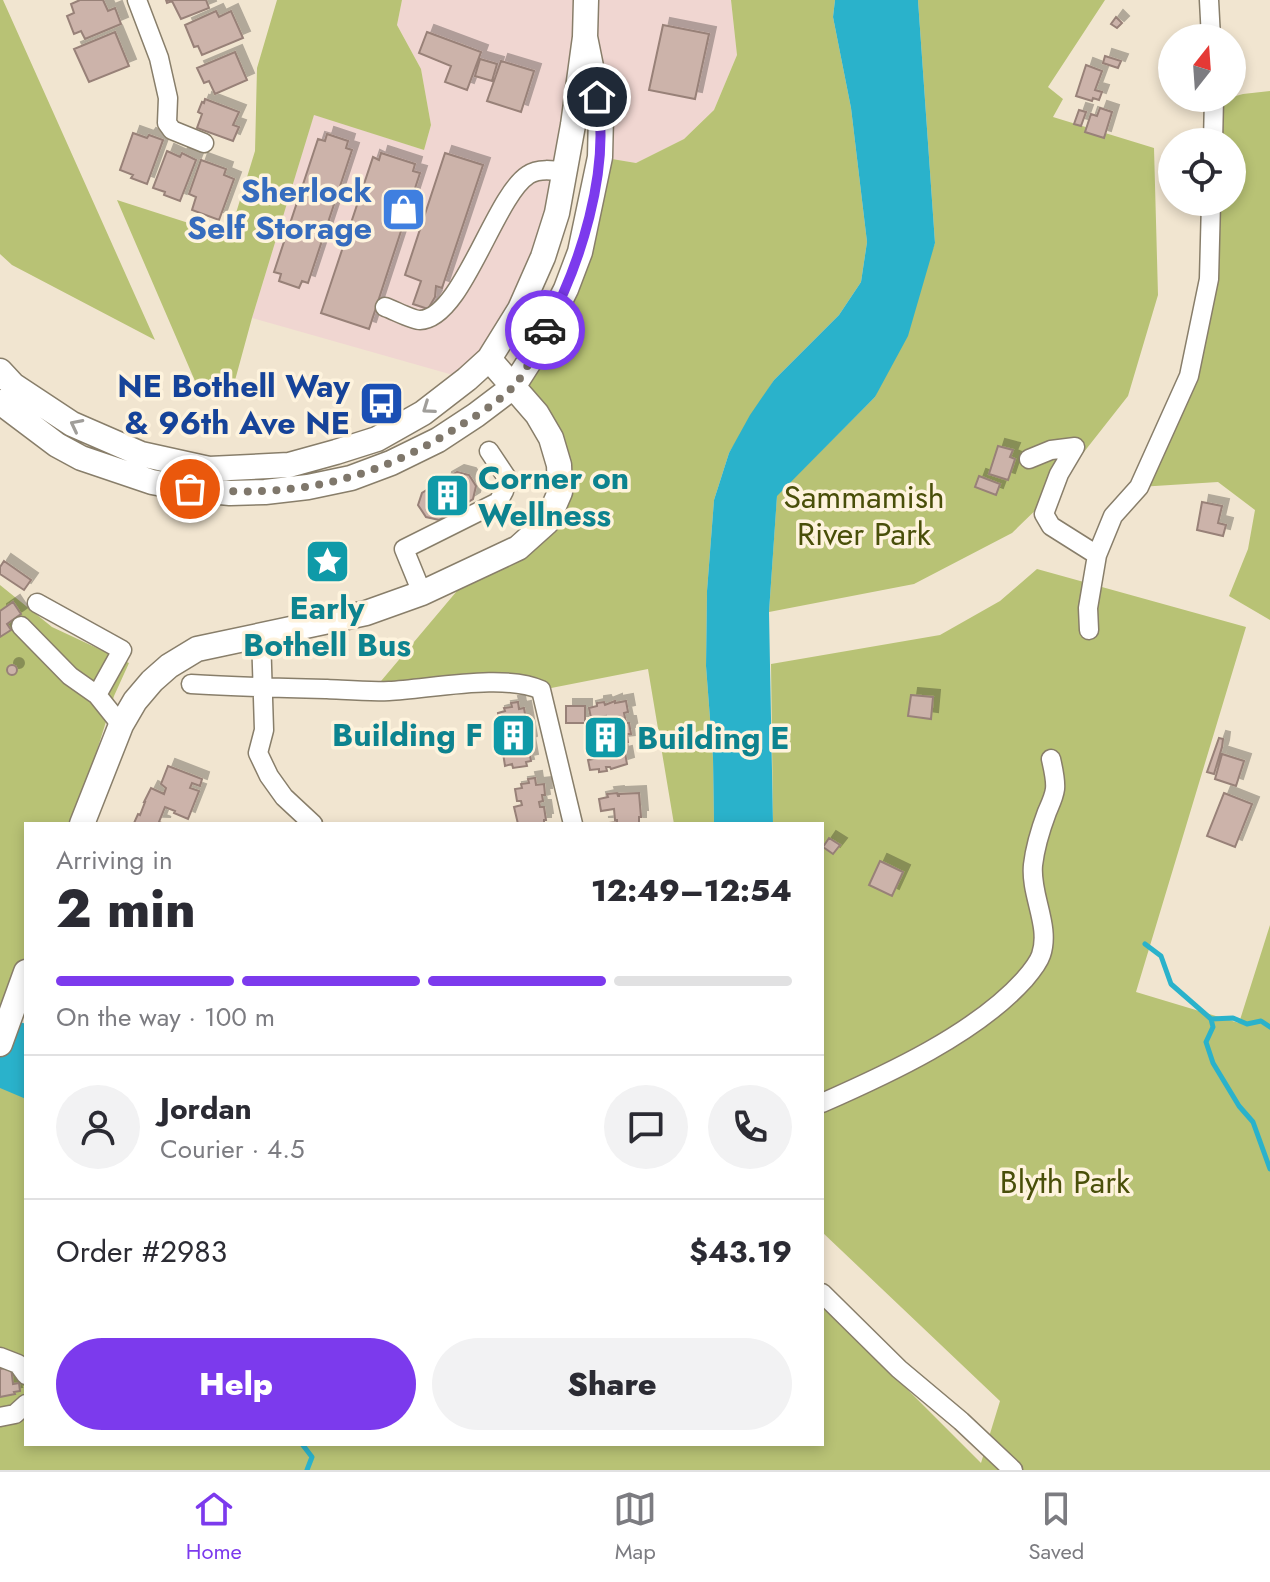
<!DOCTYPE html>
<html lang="en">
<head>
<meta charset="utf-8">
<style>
	body { margin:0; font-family:Jost,sans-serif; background:#f2f2f3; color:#2b2b33; height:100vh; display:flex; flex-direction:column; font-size:30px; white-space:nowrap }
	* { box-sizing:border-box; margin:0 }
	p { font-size:26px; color:#7c7c81 }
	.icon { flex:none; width:44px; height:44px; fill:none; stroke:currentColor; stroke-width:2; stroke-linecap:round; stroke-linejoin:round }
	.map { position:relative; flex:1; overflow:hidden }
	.drawer { position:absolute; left:24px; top:822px; width:800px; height:624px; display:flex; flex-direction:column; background:#fff; border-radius:0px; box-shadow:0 4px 12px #0003 }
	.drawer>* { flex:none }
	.needle { width:52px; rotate:17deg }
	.controls { position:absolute; left:1158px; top:24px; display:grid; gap:16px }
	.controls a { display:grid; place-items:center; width:88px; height:88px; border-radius:50%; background:#fff; box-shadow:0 4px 12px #0003; font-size:40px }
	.pin { position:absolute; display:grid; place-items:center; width:68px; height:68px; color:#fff; margin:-34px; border:4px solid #fff; border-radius:50%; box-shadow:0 2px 8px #0007 }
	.courier { position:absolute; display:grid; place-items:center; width:80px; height:80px; margin:-40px; border:6px solid #7c3aed; border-radius:50%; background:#fff; color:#222; box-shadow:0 2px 10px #0007 }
	.summary em { font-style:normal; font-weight:800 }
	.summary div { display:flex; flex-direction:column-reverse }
	.summary { display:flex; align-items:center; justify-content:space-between; height:136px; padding:0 32px }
	h1 { font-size:52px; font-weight:800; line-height:60px }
	.bar { display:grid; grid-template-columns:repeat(4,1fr); gap:12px 8px; align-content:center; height:96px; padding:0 32px }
	.bar i { height:10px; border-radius:6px; background:#e1e1e2 }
	.bar .current { background:#7c3aed }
	.bar p { grid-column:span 4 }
	.line { display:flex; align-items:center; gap:20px; padding:0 32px; border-top:2px solid #e1e1e2 }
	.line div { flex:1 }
	.round { display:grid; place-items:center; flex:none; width:84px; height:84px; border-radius:42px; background:#f2f2f3 }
	.button { display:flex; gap:16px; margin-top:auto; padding:16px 32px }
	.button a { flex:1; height:92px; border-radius:48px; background:#7c3aed; color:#fff; font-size:32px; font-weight:800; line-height:92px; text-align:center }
	.button a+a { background:#f2f2f3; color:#2b2b33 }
	.dock { display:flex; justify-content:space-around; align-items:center; height:112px; border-top:2px solid #e1e1e2; background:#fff; font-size:22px; color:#7c7c81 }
	.dock a { display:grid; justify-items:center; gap:4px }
	.dock .current { color:#7c3aed }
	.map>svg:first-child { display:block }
	.commercial { fill:#f0d6d1 }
	.green { fill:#b8c275 }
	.water { fill:#2ab2cb }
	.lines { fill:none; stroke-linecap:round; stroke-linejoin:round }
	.stream { stroke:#2ab2cb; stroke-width:5 }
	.building { fill:#ccb3aa; stroke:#988178; stroke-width:2; filter:url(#shadow) }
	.minor-casing { stroke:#887e6a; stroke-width:21 }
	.major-casing { stroke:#887e6a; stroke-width:27 }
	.minor { stroke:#fff; stroke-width:18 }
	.major { stroke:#fff; stroke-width:24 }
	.oneway { stroke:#a09e9a }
	.done { stroke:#7f776b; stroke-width:8; stroke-dasharray:0 14.4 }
	.route { stroke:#7c3aed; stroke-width:10 }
	.labels { text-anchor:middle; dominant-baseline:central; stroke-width:7; stroke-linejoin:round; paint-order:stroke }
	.shop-label { font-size:32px; font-weight:bold; fill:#366cbe; stroke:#fef3dd; text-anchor:end }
	.transit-label { font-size:32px; font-weight:bold; fill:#164399; stroke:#fef3dd; text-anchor:end }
	.culture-label { font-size:32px; font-weight:bold; fill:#0d838f; stroke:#fef3dd; text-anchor:start }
	.park-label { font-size:32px; fill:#494f09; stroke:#fef3dd }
</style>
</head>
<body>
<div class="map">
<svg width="1270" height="1470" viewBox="0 0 1270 1470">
	<defs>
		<filter id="shadow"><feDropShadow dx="7" dy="-7" stdDeviation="0" flood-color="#0004"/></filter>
	</defs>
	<rect width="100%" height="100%" fill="#f1e5d0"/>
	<path class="commercial" d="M402 0H731L737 55 714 110 684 139 636 163 600 157 594 79 543 257 467 379 252 318 314 114 424 150 431 125 421 69 397 25Z"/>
	<path class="green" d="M0 0H3L155 340 12 265 0 254Z
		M277 0H402L397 25 421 69 431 125 424 150 314 115 252 318 231 395 195 381 117 200 229 236 255 151 257 68Z
		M731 0H835L833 17 851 108 867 242 861 282 839 315 774 380 729 453 714 500 707 591 706 666 713 758 714 824H674L648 669 541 690 376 687 478 566 547 522 559 465 513 387 540 339 600 157 636 163 684 139 714 110 737 55Z
		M918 0H1105L1048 87 1063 99 1053 117 1154 148 1158 295 1128 396 1047 499 1012 533 914 584 769 612 777 495 875 397 935 243Z
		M1270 91V620L1229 596 1248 549 1255 510 1218 482 1139 487 1190 376 1211 202H1232V142H1213L1214 102 1243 94Z
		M1037 569 1246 627 1136 992 1239 1023 1270 925V1470H0V1060L26 1063V1444H822V1304L981 1463 1000 1401 822 1232V824H773L771 664 940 635 1000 601Z
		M0 585 52 627 129 663 114 696 74 824H26V977L0 1050Z"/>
	<path class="water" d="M835 0H918L935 243 908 336 875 397 777 496 769 612 773 824H714L713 758 706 666 707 591 714 500 729 453 750 415 774 380 839 315 861 282 867 242 851 108 833 17Z
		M0 1015 26 1024V1099L0 1088Z"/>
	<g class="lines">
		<path class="stream" d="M1145 944 1161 956 1171 984 1211 1019 1213 1027 1206 1042 1213 1063 1239 1106 1253 1122 1270 1169
			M1211 1019 1233 1018 1247 1024 1261 1021 1270 1027
			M302 1444 312 1457 307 1470"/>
	</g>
	<path class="building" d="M80 0H103L108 11 115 8 121 24 85 39 81 31 74 34 67 16 74 13 71 4Z
		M166 0H206L209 8 181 19 172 1 167 3Z
		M216 11 219 17 231 11 243 38 202 55 198 46 194 47 185 25Z
		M1116 17 1122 23 1117 28 1111 24Z
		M663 25 709 34 695 99 649 90Z
		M115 32 129 66 89 82 74 49Z
		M427 32 481 52 467 90 445 82 451 66 419 53Z
		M235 52 247 80 215 94 209 81 204 83 197 68Z
		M1105 56 1121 61 1118 68 1103 63Z
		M480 59 497 64 492 81 475 76Z
		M501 61 534 71 521 112 487 101Z
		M1086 65 1102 71 1095 90 1102 92 1099 100 1093 98 1092 101 1076 96Z
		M205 99 239 112 233 125 239 127 233 141 197 128 202 114 198 112 202 102 204 103Z
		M1100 108 1112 112 1104 138 1085 132 1091 114 1097 116Z
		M1079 110 1086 112 1081 126 1074 124Z
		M133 133 147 138 149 135 163 140 147 184 131 178 133 175 120 170Z
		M327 134 348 141 346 148 352 150 308 283 302 281 299 288 279 281 281 274 274 272 318 139 325 141Z
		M167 151 180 157 182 153 196 160 180 201 164 195 165 192 153 188Z
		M381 153 415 164 413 171 420 173 369 329 321 313 373 157 379 160Z
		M445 153 483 165 442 288 436 286 435 297 428 309 413 304 421 281 405 275Z
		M201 160 226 169 224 175 234 179 219 220 192 210 196 197 189 194Z
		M998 446 1013 450 1010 457 1015 459 1008 480 989 474Z
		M457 472 469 475 476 486 473 499 439 520 426 517 418 505 422 493 433 486 439 487 444 484 445 479Z
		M979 476 1000 484 996 495 975 487Z
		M1202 502 1222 506 1218 523 1226 525 1223 536 1197 530Z
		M4 561 31 580 24 590 0 574V567Z
		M13 602 21 614 7 624 11 630 0 637V611Z
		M7 670a5 5 0 1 1 10 0a5 5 0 1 1-10 0Z
		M911 695 933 697 931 719 908 716Z
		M615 701V703L626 701 628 712 624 713 626 723H629L631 734H627L628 742 619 743 621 754 625 753 627 764 611 769 610 767H606L607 771 599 772V769L590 770 588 760 603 757 600 748 601 747 587 749 585 735 602 732 606 734 608 730 606 725V716L591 718 589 708 597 706V703L604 702 605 705Z
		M518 702 519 709 524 708 530 743 528 744 531 761 526 762 527 766 513 768 512 764 505 766 503 753 507 752 506 748H503L498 731 505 729V724L500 725 498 713 505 711 504 708 512 707 511 703Z
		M566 706H585V723H566Z
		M1219 738 1223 739 1222 747 1214 774 1207 772Z
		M1222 754 1244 761 1236 786 1215 779Z
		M168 766 202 779 200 786 192 783 190 788 199 791 188 819 174 813 175 811 165 807 159 822 164 824 134 823 138 814 140 815 145 802H144L151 788 164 794 166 788 161 784Z
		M535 778 536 785 544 784 545 795H542L543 801 539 802 540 807H544L546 820H544V824H518L514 807 522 805 521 801H517L515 789 522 788 521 784 529 783 528 779Z
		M617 793 618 796H619V794L639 793 641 817H639V824H601L617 822V820H615L614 809 601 811 599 799 608 797 607 794Z
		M1224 793 1252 804 1235 847 1207 836Z
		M829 838 840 845 833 854 823 847Z
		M880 861 903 872 892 896 869 885Z
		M11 1367 13 1384 19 1383 20 1391 14 1392 15 1394 0 1397V1369Z"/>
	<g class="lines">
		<defs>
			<path id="minor" d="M137 0 159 58 168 98 167 123 172 130 204 143
				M1209 0 1211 38
				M1213 142 1214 98
				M385 307C394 310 412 320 420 320 462 319 494 197 528 175 538 168 553 170 564 172
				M1029 459 1051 450 1075 447 1059 474 1044 514 1051 526 1097 555
				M422 593 404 549 498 502 504 491 507 478 489 451
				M37 603 122 650 97 695 121 725
				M21 626 70 676 97 695
				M1089 630 1088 608 1097 555 1113 516 1139 487 1189 376 1209 279 1211 202
				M261 635 264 730 258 753 269 776 284 797 313 824
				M191 684C236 687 282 688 327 689 347 690 368 692 389 691 430 689 505 673 541 690L573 824
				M822 1103C888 1074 975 1034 1024 980 1030 973 1038 964 1041 955 1051 926 1030 895 1033 865 1035 848 1041 828 1047 812 1050 805 1054 797 1055 789 1056 780 1053 768 1051 759
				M822 1293 899 1369 961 1421 1013 1470
				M0 1357 18 1364 26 1375
				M0 1417 15 1414 26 1404"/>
			<path id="major" d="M0 371 13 385 72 424 141 454 209 469 289 465 336 452 377 439 423 413 467 379 489 359 520 309 543 257 557 213 573 125 585 37 586 0
				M0 402 57 445 81 458 152 482 190 489 230 493 265 492 308 487 351 478 391 463 438 440 476 415 513 387 529 362 553 315 566 289 580 252 600 157 601 116 585 37
				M82 824 121 725 135 701 152 681 169 666 197 649 366 613 422 593 518 548 547 522 560 492 559 465 551 438 537 414 489 359
				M0 1044 26 972"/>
		</defs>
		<use href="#minor" class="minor-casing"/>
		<use href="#major" class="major-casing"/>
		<use href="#minor" class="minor"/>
		<use href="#major" class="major"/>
	</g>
	<defs><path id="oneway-chevron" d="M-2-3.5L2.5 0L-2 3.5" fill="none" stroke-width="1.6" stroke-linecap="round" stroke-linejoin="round" transform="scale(2)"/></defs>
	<g class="oneway">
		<use href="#oneway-chevron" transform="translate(428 408) rotate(145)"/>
		<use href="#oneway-chevron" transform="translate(76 425) rotate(-153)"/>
	</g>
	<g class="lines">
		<path class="done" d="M190 489C293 498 369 483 458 427 476 416 497 403 512 388 527 373 535 348 545 330"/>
		<path class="route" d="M545 330C580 267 611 169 597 97"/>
	</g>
	<defs>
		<symbol id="shop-square" viewBox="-11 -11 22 22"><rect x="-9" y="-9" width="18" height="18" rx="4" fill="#3f7fe0" stroke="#fef3dd"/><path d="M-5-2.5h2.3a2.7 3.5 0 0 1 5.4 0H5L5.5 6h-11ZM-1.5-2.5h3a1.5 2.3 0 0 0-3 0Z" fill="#fff"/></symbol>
		<symbol id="bus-square" viewBox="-11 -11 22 22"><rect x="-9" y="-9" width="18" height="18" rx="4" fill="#1a4fb4" stroke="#fef3dd"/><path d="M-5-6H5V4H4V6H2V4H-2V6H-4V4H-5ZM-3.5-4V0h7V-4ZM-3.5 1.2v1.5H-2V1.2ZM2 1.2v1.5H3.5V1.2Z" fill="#fff"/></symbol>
		<symbol id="building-square" viewBox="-11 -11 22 22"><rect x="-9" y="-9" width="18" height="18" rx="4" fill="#0f9aa8" stroke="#fef3dd"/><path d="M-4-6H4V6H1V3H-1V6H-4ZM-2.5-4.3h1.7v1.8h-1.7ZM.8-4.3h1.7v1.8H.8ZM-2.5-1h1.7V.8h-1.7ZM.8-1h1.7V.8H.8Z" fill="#fff"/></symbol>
		<symbol id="sight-square" viewBox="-11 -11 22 22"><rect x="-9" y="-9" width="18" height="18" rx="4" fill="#0f9aa8" stroke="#fef3dd"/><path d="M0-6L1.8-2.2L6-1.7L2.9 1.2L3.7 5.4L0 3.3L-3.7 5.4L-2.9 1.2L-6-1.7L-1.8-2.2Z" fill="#fff"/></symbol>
	</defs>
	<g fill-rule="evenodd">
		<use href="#shop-square" x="378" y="184" width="51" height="51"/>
		<use href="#bus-square" x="356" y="378" width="51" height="51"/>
		<use href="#building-square" x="422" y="470" width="51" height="51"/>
		<use href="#sight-square" x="302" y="536" width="51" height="51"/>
		<use href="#building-square" x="488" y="710" width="51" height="51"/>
		<use href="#building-square" x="580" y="712" width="51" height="51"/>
	</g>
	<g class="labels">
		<g class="shop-label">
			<text x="372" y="191">Sherlock<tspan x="372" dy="37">Self Storage</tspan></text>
		</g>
		<g class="transit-label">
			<text x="350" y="386">NE Bothell Way<tspan x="350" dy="37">&amp; 96th Ave NE</tspan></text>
		</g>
		<g class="culture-label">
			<text x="478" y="478">Corner on<tspan x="478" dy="37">Wellness</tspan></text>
			<text x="327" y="608" text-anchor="middle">Early<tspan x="327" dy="37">Bothell Bus</tspan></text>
			<text x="483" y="735" text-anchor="end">Building F</text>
			<text x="637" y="738">Building E</text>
		</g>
		<g class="park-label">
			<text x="864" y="497">Sammamish<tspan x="864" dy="37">River Park</tspan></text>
			<text x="1065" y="1182">Blyth Park</text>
		</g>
	</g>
</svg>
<div class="controls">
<a><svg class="needle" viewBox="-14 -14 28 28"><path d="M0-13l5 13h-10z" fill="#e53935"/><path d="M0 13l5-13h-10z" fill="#7c7c81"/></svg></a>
<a><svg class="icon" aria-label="locate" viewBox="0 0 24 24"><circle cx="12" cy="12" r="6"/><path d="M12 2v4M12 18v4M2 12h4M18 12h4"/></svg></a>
</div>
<div class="pin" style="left:190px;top:489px;background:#ea580c"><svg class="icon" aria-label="bag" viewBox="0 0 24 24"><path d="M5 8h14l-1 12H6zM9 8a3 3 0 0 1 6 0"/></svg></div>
<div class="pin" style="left:597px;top:97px;background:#1f2937"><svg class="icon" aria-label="home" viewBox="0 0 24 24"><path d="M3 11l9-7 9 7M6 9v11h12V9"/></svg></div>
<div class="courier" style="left:545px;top:330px"><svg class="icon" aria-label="car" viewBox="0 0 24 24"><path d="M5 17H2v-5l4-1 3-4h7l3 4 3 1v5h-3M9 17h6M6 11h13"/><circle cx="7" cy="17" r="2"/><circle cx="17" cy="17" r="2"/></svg></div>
<section class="drawer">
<div class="summary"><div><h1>2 min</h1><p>Arriving in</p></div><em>12:49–12:54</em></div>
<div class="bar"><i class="current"></i><i class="current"></i><i class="current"></i><i></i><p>On the way · 100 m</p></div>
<div class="line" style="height:144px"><a class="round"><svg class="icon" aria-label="person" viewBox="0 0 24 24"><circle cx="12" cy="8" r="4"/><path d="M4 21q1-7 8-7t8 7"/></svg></a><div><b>Jordan</b><p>Courier · 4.5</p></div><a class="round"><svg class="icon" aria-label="chat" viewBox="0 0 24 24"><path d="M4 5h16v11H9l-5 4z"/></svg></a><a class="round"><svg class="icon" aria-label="phone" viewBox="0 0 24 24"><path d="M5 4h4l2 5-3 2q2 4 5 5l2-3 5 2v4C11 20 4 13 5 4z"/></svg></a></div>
<div class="line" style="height:104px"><div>Order #2983</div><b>$43.19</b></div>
<div class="button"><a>Help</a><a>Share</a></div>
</section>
</div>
<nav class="dock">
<a class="current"><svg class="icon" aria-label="home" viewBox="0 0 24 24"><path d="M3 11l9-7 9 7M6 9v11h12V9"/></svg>Home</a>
<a><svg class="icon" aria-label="map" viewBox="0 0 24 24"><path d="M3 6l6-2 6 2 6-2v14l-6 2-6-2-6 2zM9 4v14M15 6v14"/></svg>Map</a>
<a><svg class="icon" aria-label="saved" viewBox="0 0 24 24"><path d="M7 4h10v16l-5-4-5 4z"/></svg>Saved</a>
</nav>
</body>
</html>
